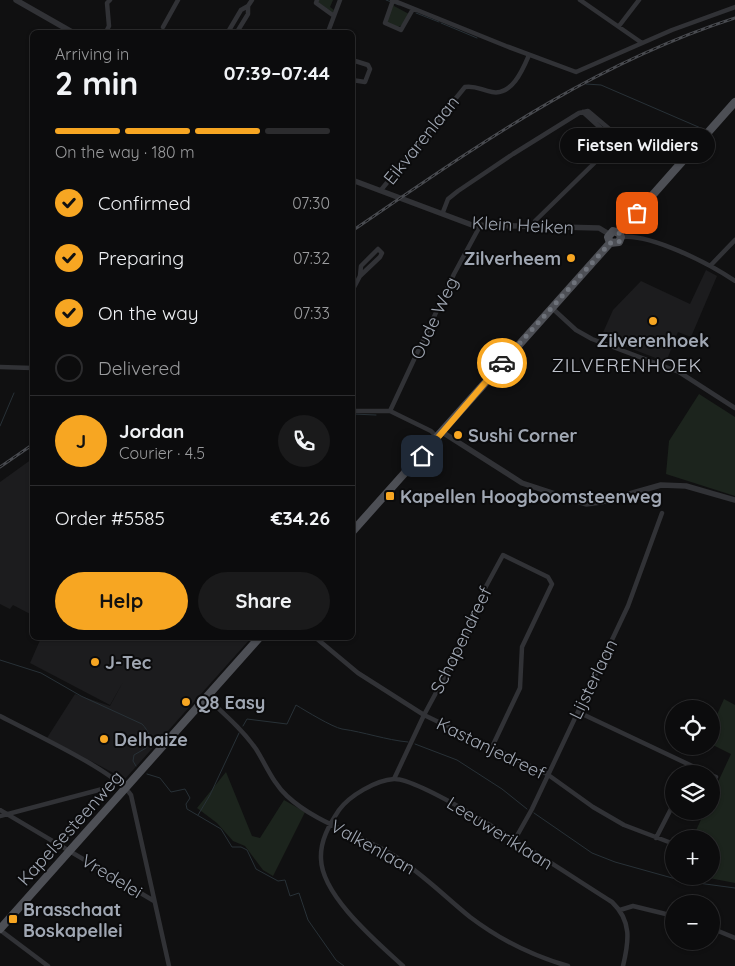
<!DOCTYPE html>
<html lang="en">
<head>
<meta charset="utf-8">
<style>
	body { margin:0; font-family:Quicksand,sans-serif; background:#1a1a1b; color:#f1f3f6; height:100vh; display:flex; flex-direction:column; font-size:19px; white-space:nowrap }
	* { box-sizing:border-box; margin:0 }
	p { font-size:16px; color:#9a9b9d }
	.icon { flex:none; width:28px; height:28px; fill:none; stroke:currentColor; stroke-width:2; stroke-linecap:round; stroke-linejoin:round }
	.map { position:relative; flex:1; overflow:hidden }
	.drawer { position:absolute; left:30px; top:30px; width:325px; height:610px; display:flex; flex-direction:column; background:#0c0c0d; border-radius:8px; box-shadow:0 1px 4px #0004,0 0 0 1px #2c2c2e }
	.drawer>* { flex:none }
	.tools { position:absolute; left:665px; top:700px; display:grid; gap:10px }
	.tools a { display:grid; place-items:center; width:55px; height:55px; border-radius:50%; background:#0c0c0d; box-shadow:0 1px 4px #0004,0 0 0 1px #2c2c2e; font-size:25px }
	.pin { position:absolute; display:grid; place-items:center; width:42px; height:42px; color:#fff; margin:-21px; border-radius:10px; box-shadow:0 2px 8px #0006 }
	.courier { position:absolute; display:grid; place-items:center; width:50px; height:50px; margin:-25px; border:4px solid #f7a622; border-radius:50%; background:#fff; color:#222; box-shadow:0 1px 6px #0007 }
	.bubble { position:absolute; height:35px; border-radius:18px; background:#0c0c0d; box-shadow:0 1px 4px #0004,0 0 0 1px #2c2c2e; font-size:16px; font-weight:700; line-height:35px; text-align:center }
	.head em { font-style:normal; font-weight:700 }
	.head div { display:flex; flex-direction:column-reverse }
	.head { display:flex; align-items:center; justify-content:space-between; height:85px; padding:0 25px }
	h1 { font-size:32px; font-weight:700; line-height:38px }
	.bar { display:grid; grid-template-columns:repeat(4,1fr); gap:8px 5px; align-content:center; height:60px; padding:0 25px }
	.bar i { height:6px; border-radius:4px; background:#2c2c2e }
	.bar .on { background:#f7a622 }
	.bar p { grid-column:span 4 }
	.line { display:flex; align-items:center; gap:12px; padding:0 25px; border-top:1px solid #2c2c2e }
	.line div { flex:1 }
	.round { display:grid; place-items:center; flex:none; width:52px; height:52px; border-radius:26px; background:#1a1a1b }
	ol { padding:0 25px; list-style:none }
	li { display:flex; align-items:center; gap:15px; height:55px }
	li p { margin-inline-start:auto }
	li .icon { padding:5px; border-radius:50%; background:#f7a622; color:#111; stroke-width:4 }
	li:last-child { color:#9a9b9d }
	li i { width:28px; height:28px; border:2px solid #2c2c2e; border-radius:50% }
	.primary-button { display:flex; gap:10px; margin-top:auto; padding:10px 25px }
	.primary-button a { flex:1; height:58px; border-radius:30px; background:#f7a622; color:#111; font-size:20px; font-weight:700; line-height:58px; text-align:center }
	.primary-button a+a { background:#1a1a1b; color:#f1f3f6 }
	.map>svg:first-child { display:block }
	.built { fill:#1c1c1e }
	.green { fill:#1c241d }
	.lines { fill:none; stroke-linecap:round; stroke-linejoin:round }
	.stream { stroke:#283137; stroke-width:1 }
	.minor { stroke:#313236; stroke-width:4.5 }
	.tertiary { stroke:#313236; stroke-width:5.5 }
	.primary { stroke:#4d4f55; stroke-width:8 }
	.rail-casing { stroke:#484a4f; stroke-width:3 }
	.rail { stroke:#0b0b0c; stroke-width:1; stroke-dasharray:4; stroke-linecap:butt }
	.done { stroke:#6e727a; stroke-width:5; stroke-dasharray:0 9 }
	.route { stroke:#f7a622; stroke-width:6 }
	.poi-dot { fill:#f7a622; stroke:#0b0b0c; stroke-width:2 }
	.labels { text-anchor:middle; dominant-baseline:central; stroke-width:4; stroke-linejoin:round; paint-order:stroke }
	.street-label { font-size:18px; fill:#a0a7b3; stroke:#0b0b0c }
	.poi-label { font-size:18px; font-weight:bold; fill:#a0a7b3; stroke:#0b0b0c; text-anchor:start }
	.neighbourhood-label { font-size:19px; letter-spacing:1px; fill:#c1c5cf; stroke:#0b0b0c }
</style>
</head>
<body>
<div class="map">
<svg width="735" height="966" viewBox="0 0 735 966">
	<rect width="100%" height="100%" fill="#101011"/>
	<path class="built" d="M706 270 717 276 691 337 678 332 666 362 601 337 613 310 641 281 690 304Z
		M32 459V615L13 605 10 609 0 604V482Z
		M41 638H122L125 640 123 638H251L125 779 47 738 75 694 110 706 123 682 110 705 30 663Z"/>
	<path class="green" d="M319 0H333L330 7 334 10 333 13 319 3Z
		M394 3V6L409 14 403 25 398 27 388 23 387 20Z
		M699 394 735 417V496L666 474 669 441Z
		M724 699 735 705V883L704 877 701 882 690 880 692 876H711V839H692L705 811H711V797L731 754 711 744V728Z
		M226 772 252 836 260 838 284 800 305 812 273 876 263 870 245 846 233 841 217 823 197 808Z"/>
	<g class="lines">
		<path class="stream" d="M386 0 399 5
			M416 13 439 22
			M441 23 477 38
			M586 84 601 85 703 129
			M352 414 376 415
			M0 426 14 393
			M0 660 41 673 81 696 142 724C149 731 152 740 146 748L134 755 133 761 136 766
			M243 726 247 719 287 724 296 705C306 711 332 727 342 729 364 732 386 740 408 742
			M415 744 457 760 502 789 527 809
			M147 774 160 778 171 792 185 789 190 798 186 804 187 809 221 829 232 847H241L247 850 256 869 278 881 285 880 290 896 299 893 308 920 336 960 344 966
			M534 813 592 853 615 862 683 881 735 888
			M198 815 210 795 239 733"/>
		<path class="minor" d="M317 0 316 3 334 16
			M392 0 506 46 576 72 672 30 735 7
			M393 0 385 23 401 30 413 9
			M580 0 642 43
			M619 26 639 0
			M163 27 178 0
			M106 32 109 26 107 3 110 0
			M228 32 241 10 248 6
			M237 32 248 14V6L252 0
			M328 32 340 0
			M352 60 368 65 370 69 365 82 352 80
			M583 112 616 142
			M381 190 465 87C475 85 481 90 492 92 512 96 523 69 529 55
			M443 212 448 199 458 191 513 154 579 113 588 111 620 138 535 221 533 228
			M621 237C650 233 710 264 735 281
			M711 265 735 240
			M352 291 360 276 361 266 378 249 382 253 380 257 360 276
			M552 308 576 330 592 339 679 372 735 408
			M0 367 32 368
			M352 411H390L431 431 437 437
			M390 411 454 274 480 226
			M316 638 358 673 424 715 547 774 593 807 624 825 674 844
			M206 697C224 714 242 729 256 749 266 765 273 783 287 796 317 824 359 834 393 855 422 873 444 896 470 917 499 939 533 956 568 966
			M578 712 709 774
			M0 716C30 732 115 771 131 795L169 966
			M688 774 692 766
			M711 775 716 777
			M394 779 424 715 466 637 484 590 503 555 548 577 552 584 522 647 520 688 492 747
			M0 810 154 901
			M0 816 110 787
			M656 838 674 803
			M514 841 532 809 628 606 662 513
			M620 910 633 906 674 916
			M711 928 735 938
			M0 930 48 966
			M403 966C377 942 322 896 321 859 320 841 329 825 339 810 349 796 376 780 394 779 426 778 576 880 612 902 632 921 629 941 623 966"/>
		<path class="tertiary" d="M16 0 72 32
			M352 180 472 225 599 228 609 234
			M442 432 522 483 586 504 601 502 661 485 686 486 735 500"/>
		<path class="primary" d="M619 233 735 102
			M610 243 608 237 613 231 619 233
			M610 243 619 242 621 237 619 233
			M352 532 610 243
			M0 929 259 638"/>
		<defs>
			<path id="rail" d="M352 231C477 146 590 65 735 18
				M0 467 32 445"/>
		</defs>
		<use href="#rail" class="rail-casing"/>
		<use href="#rail" class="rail"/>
	</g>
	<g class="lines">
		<path class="done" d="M502 363 610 243 619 242 621 237 619 233 637 213"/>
		<path class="route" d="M422 456 502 363"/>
	</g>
	<g class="poi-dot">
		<circle cx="571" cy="258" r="5"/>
		<circle cx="653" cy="321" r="5"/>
		<circle cx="458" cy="435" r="5"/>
		<rect x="385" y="491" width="10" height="10" rx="2.5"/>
		<circle cx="95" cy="662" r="5"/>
		<circle cx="186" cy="702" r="5"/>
		<circle cx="104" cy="739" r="5"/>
		<rect x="8" y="914" width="10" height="10" rx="2.5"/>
	</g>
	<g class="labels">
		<g class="street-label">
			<text transform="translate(421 140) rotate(-51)">Eikvarenlaan</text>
			<text transform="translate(523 225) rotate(3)">Klein Heiken</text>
			<text transform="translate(434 318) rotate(-65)">Oude Weg</text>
			<text transform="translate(461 640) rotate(-64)">Schapendreef</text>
			<text transform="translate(593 679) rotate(-64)">Lijsterlaan</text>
			<text transform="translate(491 748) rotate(26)">Kastanjedreef</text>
			<text transform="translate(70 828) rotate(-48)">Kapelsesteenweg</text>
			<text transform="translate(500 833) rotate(32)">Leeuweriklaan</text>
			<text transform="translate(373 847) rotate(29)">Valkenlaan</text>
			<text transform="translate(112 876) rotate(31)">Vredelei</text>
		</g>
		<g class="poi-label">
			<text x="561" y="258" text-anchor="end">Zilverheem</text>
			<text x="653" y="340" text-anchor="middle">Zilverenhoek</text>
			<text x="468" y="435">Sushi Corner</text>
			<text x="400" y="496">Kapellen Hoogboomsteenweg</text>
			<text x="105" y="662">J-Tec</text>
			<text x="196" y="702">Q8 Easy</text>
			<text x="114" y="739">Delhaize</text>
			<text x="23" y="909">Brasschaat<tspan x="23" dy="21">Boskapellei</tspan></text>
		</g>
		<g class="neighbourhood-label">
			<text x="627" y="365">ZILVERENHOEK</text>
		</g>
	</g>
</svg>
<div class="tools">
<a><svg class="icon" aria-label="locate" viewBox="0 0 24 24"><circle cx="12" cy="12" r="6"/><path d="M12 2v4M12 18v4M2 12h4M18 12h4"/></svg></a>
<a><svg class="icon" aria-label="layers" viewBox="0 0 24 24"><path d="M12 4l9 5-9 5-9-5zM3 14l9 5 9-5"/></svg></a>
<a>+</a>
<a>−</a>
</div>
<div class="pin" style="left:637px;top:213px;background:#ea580c"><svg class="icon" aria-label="bag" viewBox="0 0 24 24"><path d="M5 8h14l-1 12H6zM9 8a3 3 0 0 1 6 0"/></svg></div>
<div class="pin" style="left:422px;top:456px;background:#1f2937"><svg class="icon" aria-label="home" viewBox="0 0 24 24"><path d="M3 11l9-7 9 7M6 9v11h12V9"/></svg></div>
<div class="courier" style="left:502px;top:363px"><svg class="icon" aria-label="car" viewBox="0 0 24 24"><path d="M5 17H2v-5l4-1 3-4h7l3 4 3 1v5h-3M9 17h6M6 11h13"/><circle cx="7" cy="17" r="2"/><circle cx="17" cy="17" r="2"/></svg></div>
<div class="bubble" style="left:560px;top:128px;width:155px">Fietsen Wildiers</div>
<section class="drawer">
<div class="head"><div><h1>2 min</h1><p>Arriving in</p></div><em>07:39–07:44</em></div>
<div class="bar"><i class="on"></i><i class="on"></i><i class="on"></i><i></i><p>On the way · 180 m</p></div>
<ol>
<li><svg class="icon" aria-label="check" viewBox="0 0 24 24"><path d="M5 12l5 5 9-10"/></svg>Confirmed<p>07:30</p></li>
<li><svg class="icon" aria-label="check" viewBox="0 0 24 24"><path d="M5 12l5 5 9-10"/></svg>Preparing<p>07:32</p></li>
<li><svg class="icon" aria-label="check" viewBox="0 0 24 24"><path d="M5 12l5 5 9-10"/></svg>On the way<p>07:33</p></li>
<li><i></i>Delivered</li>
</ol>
<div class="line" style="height:90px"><b class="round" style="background:#f7a622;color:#111">J</b><div><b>Jordan</b><p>Courier · 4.5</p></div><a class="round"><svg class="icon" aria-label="phone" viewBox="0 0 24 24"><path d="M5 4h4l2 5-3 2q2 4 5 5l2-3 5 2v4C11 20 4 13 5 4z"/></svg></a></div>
<div class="line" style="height:65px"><div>Order #5585</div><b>€34.26</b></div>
<div class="primary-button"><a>Help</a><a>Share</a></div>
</section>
</div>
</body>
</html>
